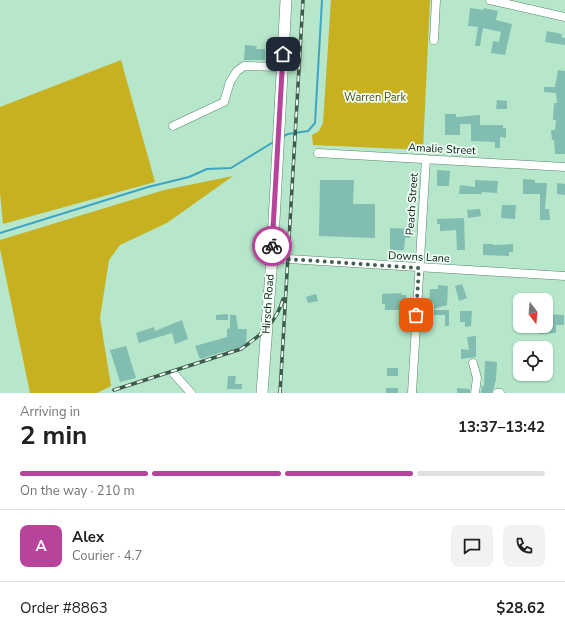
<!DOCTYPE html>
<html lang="en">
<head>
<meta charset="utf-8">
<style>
	body { margin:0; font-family:"Nunito Sans",sans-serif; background:#f2f2f2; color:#202124; height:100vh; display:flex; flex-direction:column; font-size:15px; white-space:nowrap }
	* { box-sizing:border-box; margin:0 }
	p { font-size:13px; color:#757577 }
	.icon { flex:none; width:22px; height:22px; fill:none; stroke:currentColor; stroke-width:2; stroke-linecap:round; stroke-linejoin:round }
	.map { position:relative; height:393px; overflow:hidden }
	.details { display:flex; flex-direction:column; background:#fff; flex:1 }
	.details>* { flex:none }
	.needle { width:26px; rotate:164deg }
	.buttons { position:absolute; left:513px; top:293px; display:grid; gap:8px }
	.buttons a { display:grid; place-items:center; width:40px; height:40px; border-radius:8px; background:#fff; box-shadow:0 1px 3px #0004; font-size:20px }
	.pin { position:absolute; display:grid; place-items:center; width:34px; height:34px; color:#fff; margin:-17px; border-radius:8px; box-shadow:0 2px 6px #0006 }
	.courier { position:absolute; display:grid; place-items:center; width:40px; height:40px; margin:-20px; border:3px solid #b8439a; border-radius:50%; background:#fff; color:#222; box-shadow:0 1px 5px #0007 }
	.summary em { font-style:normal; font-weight:700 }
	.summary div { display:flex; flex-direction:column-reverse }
	.summary { display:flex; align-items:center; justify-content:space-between; height:68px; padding:0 20px }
	h1 { font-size:26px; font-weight:700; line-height:30px }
	.bar { display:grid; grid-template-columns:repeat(4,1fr); gap:6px 4px; align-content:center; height:48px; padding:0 20px }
	.bar i { height:5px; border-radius:3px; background:#e0e0e0 }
	.bar .current { background:#b8439a }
	.bar p { grid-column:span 4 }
	.line { display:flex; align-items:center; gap:10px; padding:0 20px; border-top:1px solid #e0e0e0 }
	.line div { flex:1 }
	.round { display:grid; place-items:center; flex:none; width:42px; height:42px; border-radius:8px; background:#f2f2f2 }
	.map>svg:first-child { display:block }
	.green { fill:#c8b121 }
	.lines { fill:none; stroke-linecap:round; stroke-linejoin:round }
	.stream { stroke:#3da5c1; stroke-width:2 }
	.building { fill:#81bdb0 }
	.minor-casing { stroke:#57856b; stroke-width:9 }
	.major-casing { stroke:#57856b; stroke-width:12 }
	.minor { stroke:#fff; stroke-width:8 }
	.major { stroke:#fff; stroke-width:11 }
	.rail-casing { stroke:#3e5a4a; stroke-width:3.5 }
	.rail { stroke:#f0fff6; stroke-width:2; stroke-dasharray:6; stroke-linecap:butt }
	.done { stroke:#425f4f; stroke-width:4; stroke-dasharray:0 7.2 }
	.route { stroke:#b8439a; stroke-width:5 }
	.labels { text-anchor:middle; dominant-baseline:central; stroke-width:3.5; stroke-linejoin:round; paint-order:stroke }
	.park-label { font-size:11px; fill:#574c0c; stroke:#f0fff6 }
	.street-label { font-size:11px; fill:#04160c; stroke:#f0fff6 }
</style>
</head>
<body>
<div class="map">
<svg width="565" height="393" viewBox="0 0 565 393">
	<rect width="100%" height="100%" fill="#b6e7cb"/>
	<path class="green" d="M331 0H430L423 150 313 145 312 135 319 131 323 123Z
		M121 60 155 182 3 224 0 193V107Z
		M233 176 167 223 120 245 109 260 100 318 111 386 97 393H30L0 249V240L164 190Z"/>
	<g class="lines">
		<path class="stream" d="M282 137 288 134 308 131 315 123 322 0
			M0 233 148 187 189 177 207 169 231 168 275 141"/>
	</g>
	<path class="building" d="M470 8 483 10 484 8 498 11 496 20 512 24 505 55 491 53 493 41 499 42 501 32 483 28 480 46H475L478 27 468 26Z
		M547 31 562 34 561 37 565 38V45L545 42Z
		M245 45 257 46 256 49H265V60H244Z
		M558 70 565 71V154H555L554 140H552L551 130H555L556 120H553L554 103H557L556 93 544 92V87H555Z
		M497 100 507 101V109H496Z
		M445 114H456V117L480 115V125H503V128H506V138L500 137V148H495V142L471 141V124H460V135H445Z
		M437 170 450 171 449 186H437Z
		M523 179 535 180V183H547L545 209H549L550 220H540V194H523Z
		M320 180H354L353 204H375V238L319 236Z
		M475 180 498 181 497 193 482 192V194H459L460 185 475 187Z
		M557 183 565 184V195L557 194Z
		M502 205H516L515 219 501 218Z
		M480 209 481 216 468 218 467 210Z
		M464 218 465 250H457L456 230 440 231V224H437V219Z
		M390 228 411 229 410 238H405L404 250H390Z
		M483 244H493V245L513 244V252H509V256L483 255Z
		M462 284 467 298 459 301 455 286Z
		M438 285 448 286 447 305 434 309V303H429L430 289H438Z
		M402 293 401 295H406V304H404V310H385V304H382V294Z
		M316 294 318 301 308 303 306 297Z
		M434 310H449V326H445V315H434Z
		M460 311H472L471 326 465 327V322H460Z
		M228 314V320H216V315Z
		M546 314 564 315V325H556V333L539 334V326H546Z
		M230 315H236L238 329H247L246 344 241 348 226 353V351L200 359 195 346 227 337V329L230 328Z
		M182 320 188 339 175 344 172 333 139 343 136 333 154 327 155 331Z
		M476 336V357L461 359V349L469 350 467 337Z
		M126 346 136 378 120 382 110 350Z
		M485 361 497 362 496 380 492 393H481L482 386H484Z
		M387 368H398V376H387Z
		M228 376H236L235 384H242V389H227Z
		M386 388H398V393H386Z
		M457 388 470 389V393H457Z"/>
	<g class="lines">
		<defs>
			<path id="minor" d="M490 0 565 17
				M434 40 436 0
				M173 126 224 102 230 82 237 71 244 66 282 67
				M318 153 565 167
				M272 258 565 276
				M473 363 477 378 475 393
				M174 374 191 393
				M412 393 426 159
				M497 393H500"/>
			<path id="major" d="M262 393 272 258 286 0"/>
		</defs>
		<use href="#minor" class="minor-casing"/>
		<use href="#major" class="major-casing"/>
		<use href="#minor" class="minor"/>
		<use href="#major" class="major"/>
		<defs>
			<path id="rail" d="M114 390 241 349C260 336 277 322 283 299
				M280 393 303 0"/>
		</defs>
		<use href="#rail" class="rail-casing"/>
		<use href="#rail" class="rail"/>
	</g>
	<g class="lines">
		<path class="done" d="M272 246V258L419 268 416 315"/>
		<path class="route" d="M272 246 283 54"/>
	</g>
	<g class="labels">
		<g class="park-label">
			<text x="375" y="97">Warren Park</text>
		</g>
		<g class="street-label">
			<text transform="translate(442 149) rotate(3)">Amalie Street</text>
			<text transform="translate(412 204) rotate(-86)">Peach Street</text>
			<text transform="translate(419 257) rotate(3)">Downs Lane</text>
			<text transform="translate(268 304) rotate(-86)">Hirsch Road</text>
		</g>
	</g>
</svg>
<div class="buttons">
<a><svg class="needle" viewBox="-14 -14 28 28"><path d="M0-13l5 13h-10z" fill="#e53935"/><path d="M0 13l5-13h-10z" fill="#757577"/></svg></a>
<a><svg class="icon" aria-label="locate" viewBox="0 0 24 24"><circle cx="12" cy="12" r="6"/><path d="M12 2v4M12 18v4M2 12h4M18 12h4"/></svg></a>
</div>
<div class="pin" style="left:416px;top:315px;background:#ea580c"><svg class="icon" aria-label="bag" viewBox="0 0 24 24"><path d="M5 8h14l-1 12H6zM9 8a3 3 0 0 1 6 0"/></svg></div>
<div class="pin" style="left:283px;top:54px;background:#1f2937"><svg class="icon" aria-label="home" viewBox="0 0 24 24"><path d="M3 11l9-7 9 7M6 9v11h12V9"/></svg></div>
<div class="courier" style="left:272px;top:246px"><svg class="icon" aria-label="bike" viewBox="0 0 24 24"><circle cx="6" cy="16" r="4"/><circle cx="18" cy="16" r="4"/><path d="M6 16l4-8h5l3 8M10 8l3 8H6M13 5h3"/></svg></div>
</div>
<section class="details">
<div class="summary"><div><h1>2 min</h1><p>Arriving in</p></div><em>13:37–13:42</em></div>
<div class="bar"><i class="current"></i><i class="current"></i><i class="current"></i><i></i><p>On the way · 210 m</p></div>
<div class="line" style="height:72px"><b class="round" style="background:#b8439a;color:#fff">A</b><div><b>Alex</b><p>Courier · 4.7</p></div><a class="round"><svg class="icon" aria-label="chat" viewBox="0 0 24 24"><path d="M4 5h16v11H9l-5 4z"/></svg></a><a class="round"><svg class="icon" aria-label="phone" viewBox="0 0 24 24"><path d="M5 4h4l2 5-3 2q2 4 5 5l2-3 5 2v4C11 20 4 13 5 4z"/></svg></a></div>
<div class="line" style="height:52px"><div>Order #8863</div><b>$28.62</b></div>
</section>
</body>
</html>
